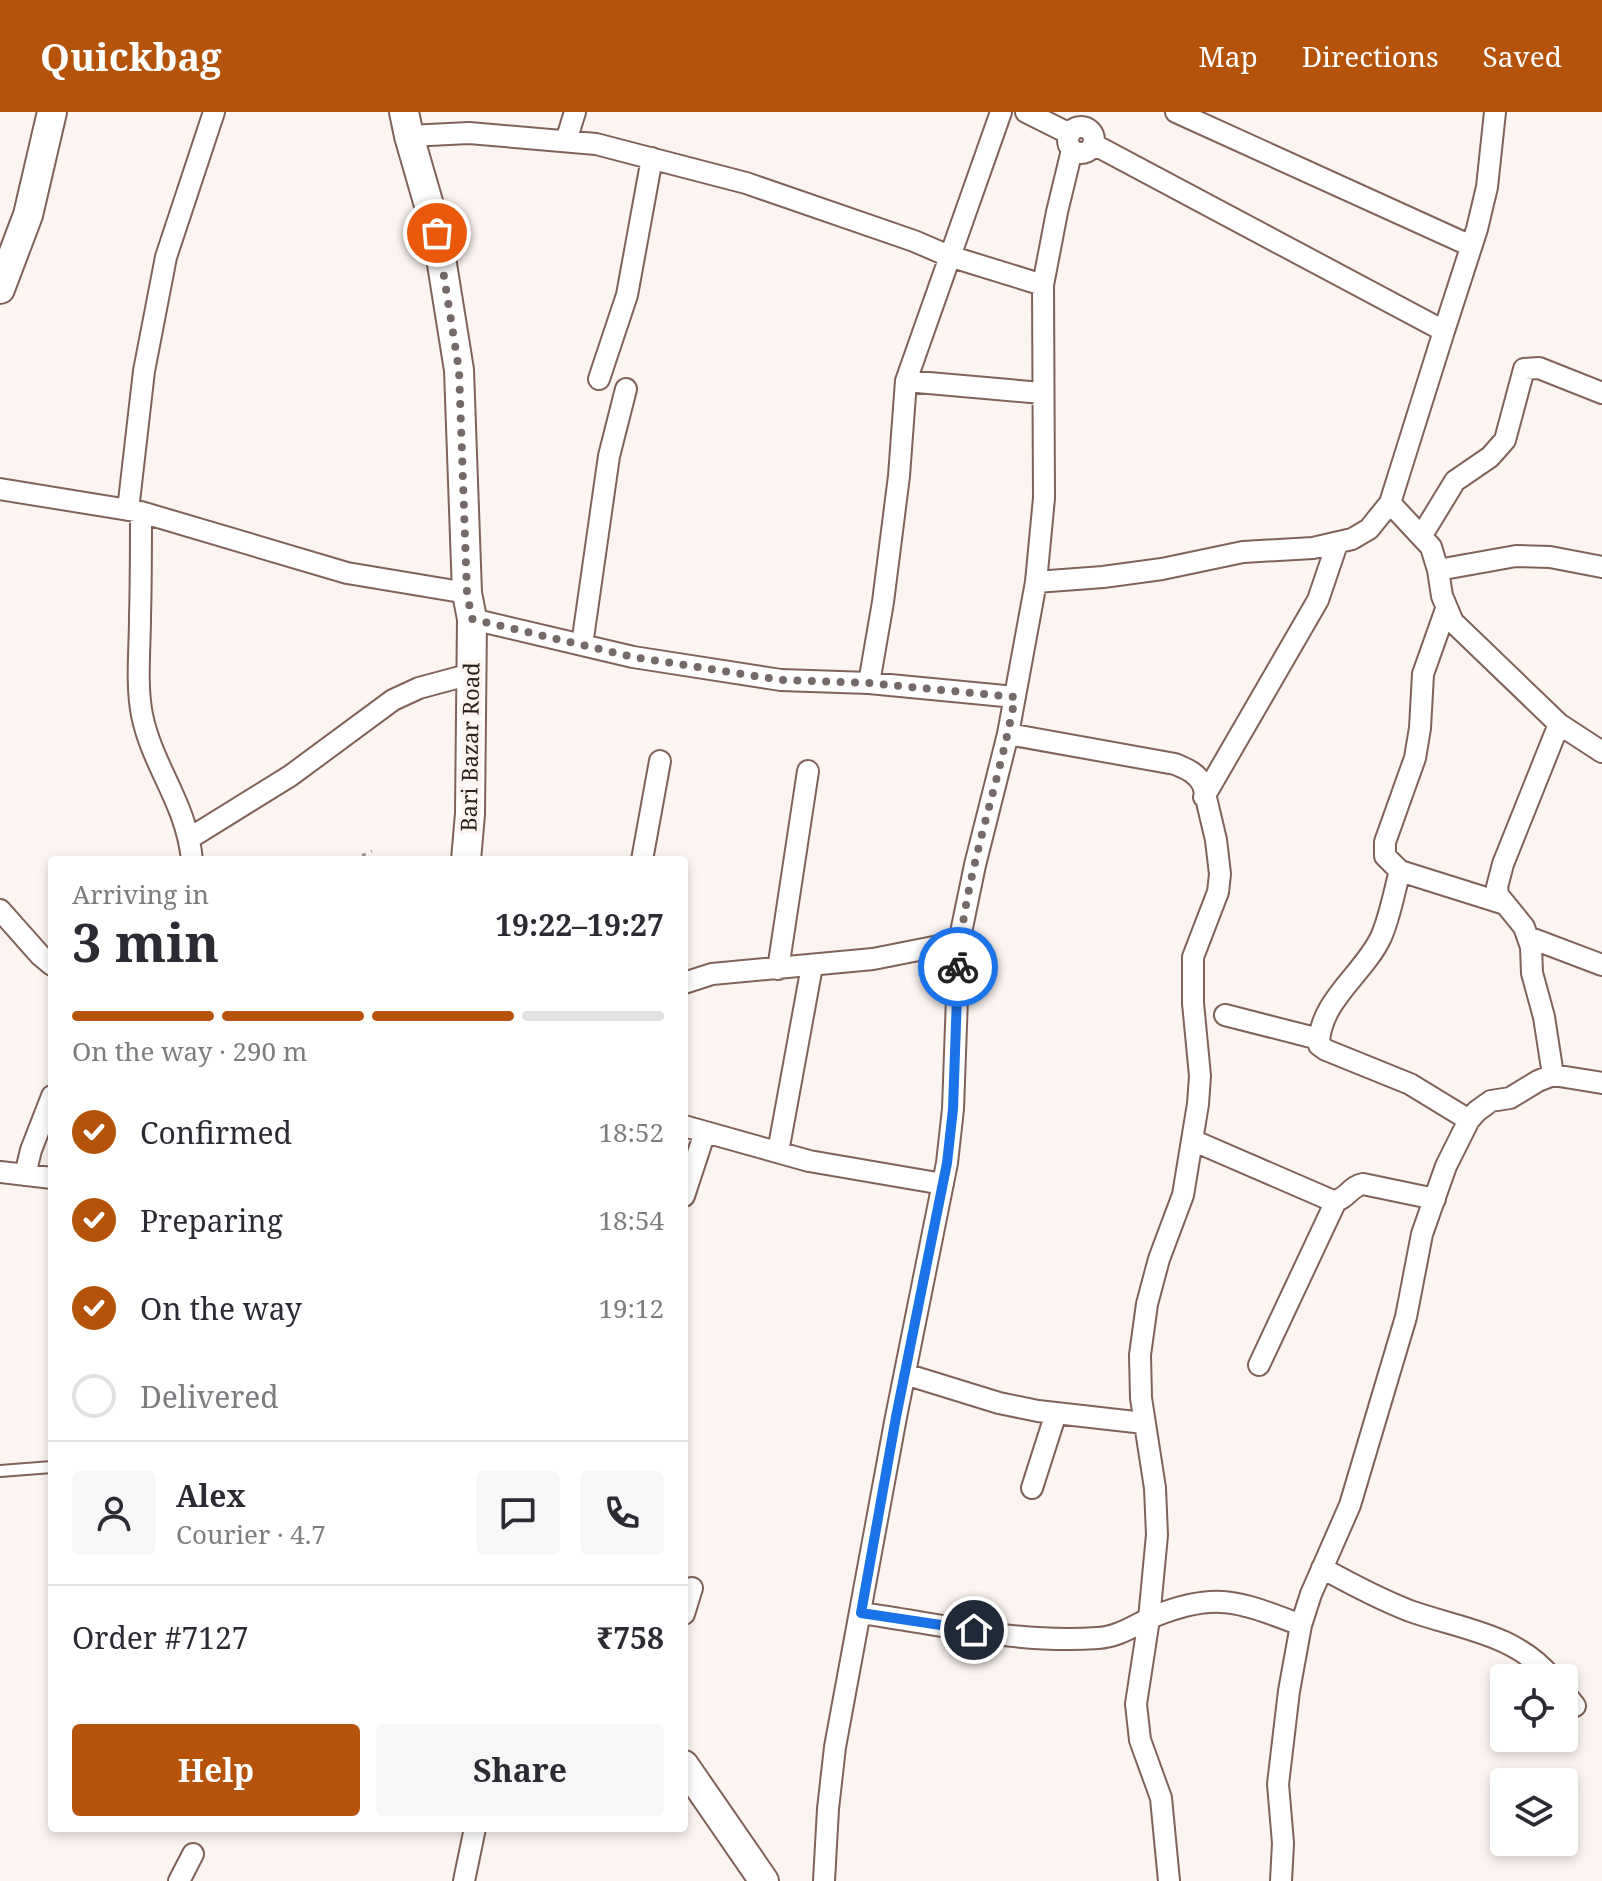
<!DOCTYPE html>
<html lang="en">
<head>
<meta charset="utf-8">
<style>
	body { margin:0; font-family:"Noto Serif",serif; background:#f7f7f7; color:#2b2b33; height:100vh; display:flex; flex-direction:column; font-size:30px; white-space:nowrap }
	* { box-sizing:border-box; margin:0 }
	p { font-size:26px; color:#7c7c81 }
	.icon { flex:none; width:44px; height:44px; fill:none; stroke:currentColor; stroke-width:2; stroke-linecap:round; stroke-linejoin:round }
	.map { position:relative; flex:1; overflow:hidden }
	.details { position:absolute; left:48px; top:744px; width:640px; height:976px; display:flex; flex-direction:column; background:#fff; border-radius:8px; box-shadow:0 4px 12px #0003 }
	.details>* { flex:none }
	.controls { position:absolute; left:1490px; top:1552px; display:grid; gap:16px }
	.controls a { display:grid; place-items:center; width:88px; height:88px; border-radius:8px; background:#fff; box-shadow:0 4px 12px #0003; font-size:40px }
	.pin { position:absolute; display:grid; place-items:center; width:68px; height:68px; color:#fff; margin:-34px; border:4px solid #fff; border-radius:50%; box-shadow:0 2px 8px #0007 }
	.courier { position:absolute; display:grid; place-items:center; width:80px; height:80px; margin:-40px; border:6px solid #1a73e8; border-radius:50%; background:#fff; color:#222; box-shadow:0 2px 10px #0007 }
	.overview em { font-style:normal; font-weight:700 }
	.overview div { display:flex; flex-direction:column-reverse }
	.overview { display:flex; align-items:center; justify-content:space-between; height:136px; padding:0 24px }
	h1 { font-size:52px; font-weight:700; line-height:60px }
	.bar { display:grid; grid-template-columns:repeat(4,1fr); gap:12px 8px; align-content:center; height:96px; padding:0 24px }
	.bar i { height:10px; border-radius:6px; background:#e1e1e2 }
	.bar .selected { background:#b45309 }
	.bar p { grid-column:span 4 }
	.line { display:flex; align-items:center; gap:20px; padding:0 24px; border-top:2px solid #e1e1e2 }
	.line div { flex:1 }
	.round { display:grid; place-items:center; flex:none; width:84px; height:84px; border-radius:8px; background:#f7f7f7 }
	ol { padding:0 24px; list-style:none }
	li { display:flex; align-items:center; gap:24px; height:88px }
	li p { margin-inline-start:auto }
	li .icon { padding:8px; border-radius:50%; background:#b45309; color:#fff; stroke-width:4 }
	li:last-child { color:#7c7c81 }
	li i { width:44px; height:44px; border:4px solid #e1e1e2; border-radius:50% }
	.primary-button { display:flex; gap:16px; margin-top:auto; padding:16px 24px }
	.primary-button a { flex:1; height:92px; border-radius:8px; background:#b45309; color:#fff; font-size:32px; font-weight:700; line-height:92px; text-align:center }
	.primary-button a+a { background:#f7f7f7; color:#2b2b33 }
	header { display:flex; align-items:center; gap:48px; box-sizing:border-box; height:112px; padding:0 40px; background:#b45309; color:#fff }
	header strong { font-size:38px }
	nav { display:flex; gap:44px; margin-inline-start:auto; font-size:28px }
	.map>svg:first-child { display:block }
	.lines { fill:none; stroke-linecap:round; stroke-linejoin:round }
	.lane-casing { stroke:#806258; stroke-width:14 }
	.street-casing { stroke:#806258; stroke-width:24 }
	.secondary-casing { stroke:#806258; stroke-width:32 }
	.path { stroke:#a09693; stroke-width:3; stroke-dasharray:4 6; stroke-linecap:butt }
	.lane { stroke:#fff; stroke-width:10 }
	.street { stroke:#fff; stroke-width:20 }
	.secondary { stroke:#fff; stroke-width:28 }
	.done { stroke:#756a67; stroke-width:8; stroke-dasharray:0 14.4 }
	.route { stroke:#1a73e8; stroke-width:10 }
	.labels { text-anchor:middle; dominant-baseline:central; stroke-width:8; stroke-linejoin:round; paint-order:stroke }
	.street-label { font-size:22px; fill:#2d201c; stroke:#fbf4f1 }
</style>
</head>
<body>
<header>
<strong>Quickbag</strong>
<nav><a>Map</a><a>Directions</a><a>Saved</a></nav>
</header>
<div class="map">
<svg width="1602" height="1769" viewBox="0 0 1602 1769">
	<rect width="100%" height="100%" fill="#fbf4f1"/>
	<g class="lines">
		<defs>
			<path id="lane" d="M0 1359 52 1355"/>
			<path id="street" d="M1026 0 1070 22
				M1176 0 1471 134
				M1068 28a13 13 0 1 1 26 0a13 13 0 1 1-26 0Z
				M409 24 469 21 596 32 746 71 914 129 949 144 1043 173
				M566 29 575 0
				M1444 219 1477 117 1487 75 1495 0
				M599 267 627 183 652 46
				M906 269 1042 281
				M0 377 141 400 347 461 467 481
				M1390 391 1431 435 1438 458 1442 484 1453 510 1559 612 1602 640
				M128 398 144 259 166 145 214 0
				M141 400C141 435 141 470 140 505 140 537 136 572 142 603 153 656 186 690 192 748
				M1422 423 1455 369 1490 345 1505 328 1524 257 1539 256 1602 281
				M1438 458 1516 444 1550 445 1602 455
				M1036 470 1103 465 1162 457 1243 440 1313 436 1352 427 1369 417 1390 391 1444 219 1093 32
				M1446 497 1423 562 1420 616 1415 646 1385 730V744L1400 759 1505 792
				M472 507 633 545 781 568 869 571 1015 585
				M582 533 609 344 626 277
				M869 571 883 490 899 364 906 269 1001 0
				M1008 622 1175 652C1187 657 1197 661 1203 673L1216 728 1220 762 1218 780 1193 845V891L1200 964 1198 992 1183 1083 1159 1147 1147 1192 1140 1243 1141 1286 1155 1376 1157 1423 1149 1507 1136 1592 1140 1628 1161 1686 1169 1769
				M1204 685 1318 488 1337 432
				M190 726 290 664 393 588 419 576 471 562
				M642 748 660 649
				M1400 759C1394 780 1390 805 1381 825 1364 862 1319 889 1319 933L1326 938 1410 972 1469 1008
				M0 798 40 843 52 853
				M1528 825 1602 853
				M778 857 808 659
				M684 871 712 862 873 847 959 830
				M1225 903 1319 927
				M1553 963 1544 905 1532 861 1531 835 1524 815 1498 783 1497 775 1503 752 1559 612
				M684 1014 809 1049 943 1072
				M1192 1028 1333 1089C1347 1088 1350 1074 1363 1072L1435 1087
				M778 1040 812 854
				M0 1060 52 1066
				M25 1063 31 1038 52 984
				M684 1084 705 1020
				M1259 1253 1336 1089
				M905 1262 999 1291 1038 1299 1144 1311
				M1032 1376 1056 1301
				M1322 1456C1351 1472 1379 1487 1410 1499 1461 1517 1516 1522 1552 1566
				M861 1501C939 1512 1019 1532 1098 1526 1119 1525 1136 1512 1155 1504 1217 1479 1240 1490 1301 1513
				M684 1502 692 1476
				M1564 1580 1575 1594
				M179 1769 193 1742
				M464 1769 475 1716
				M824 1769 828 1697 835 1635 896 1305 947 1051 953 997 959 830 975 753 1008 622 1036 470 1044 386 1043 173 1057 100 1072 38
				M1281 1769 1283 1731 1278 1672 1289 1579 1301 1513 1311 1482 1350 1393 1406 1205 1422 1122 1446 1054 1469 1008 1477 999 1491 989 1510 986 1538 969 1553 963 1602 971"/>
			<path id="secondary" d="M404 0 409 24 437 121 459 258 467 481 472 507 470 702 466 748
				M0 177 28 103 52 0
				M684 1653 764 1769"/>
		</defs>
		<use href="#lane" class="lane-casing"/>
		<use href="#street" class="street-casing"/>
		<use href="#secondary" class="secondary-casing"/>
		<path class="path" d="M353 748 372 739"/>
		<use href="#lane" class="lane"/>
		<use href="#street" class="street"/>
		<use href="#secondary" class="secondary"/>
	</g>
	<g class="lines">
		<path class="done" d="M437 121 459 258 467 481 472 507 633 545 781 568 869 571 1015 585C999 675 964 763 958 855"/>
		<path class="route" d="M958 855 953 997 947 1051 896 1305 861 1501 974 1518"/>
	</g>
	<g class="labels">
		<g class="street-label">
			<text transform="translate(469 635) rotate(-89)">Bari Bazar Road</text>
		</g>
	</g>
</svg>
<div class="controls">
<a><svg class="icon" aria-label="locate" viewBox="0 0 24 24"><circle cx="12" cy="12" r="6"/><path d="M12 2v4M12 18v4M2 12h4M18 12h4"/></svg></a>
<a><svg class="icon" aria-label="layers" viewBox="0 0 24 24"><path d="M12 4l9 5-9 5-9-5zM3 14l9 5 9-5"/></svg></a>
</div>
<div class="pin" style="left:437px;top:121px;background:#ea580c"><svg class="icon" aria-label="bag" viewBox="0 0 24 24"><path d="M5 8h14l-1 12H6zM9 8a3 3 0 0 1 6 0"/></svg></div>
<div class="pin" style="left:974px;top:1518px;background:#1f2937"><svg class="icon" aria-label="home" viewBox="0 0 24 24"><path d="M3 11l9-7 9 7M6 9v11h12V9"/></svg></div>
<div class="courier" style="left:958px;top:855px"><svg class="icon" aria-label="bike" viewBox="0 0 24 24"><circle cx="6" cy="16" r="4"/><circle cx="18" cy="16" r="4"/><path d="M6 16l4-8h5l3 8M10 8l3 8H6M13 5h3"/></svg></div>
<section class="details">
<div class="overview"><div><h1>3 min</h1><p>Arriving in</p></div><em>19:22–19:27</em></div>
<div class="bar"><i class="selected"></i><i class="selected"></i><i class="selected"></i><i></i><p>On the way · 290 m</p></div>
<ol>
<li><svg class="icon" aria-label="check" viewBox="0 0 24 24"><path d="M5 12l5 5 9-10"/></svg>Confirmed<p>18:52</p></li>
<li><svg class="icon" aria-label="check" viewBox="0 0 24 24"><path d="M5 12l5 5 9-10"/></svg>Preparing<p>18:54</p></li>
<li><svg class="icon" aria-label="check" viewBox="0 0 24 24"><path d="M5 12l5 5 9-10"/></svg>On the way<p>19:12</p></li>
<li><i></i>Delivered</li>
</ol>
<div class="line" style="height:144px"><a class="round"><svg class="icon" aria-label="person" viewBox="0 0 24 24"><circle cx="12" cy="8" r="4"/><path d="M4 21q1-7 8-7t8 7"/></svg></a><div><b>Alex</b><p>Courier · 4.7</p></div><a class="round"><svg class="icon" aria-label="chat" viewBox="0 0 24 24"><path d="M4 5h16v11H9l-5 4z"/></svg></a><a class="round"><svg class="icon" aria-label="phone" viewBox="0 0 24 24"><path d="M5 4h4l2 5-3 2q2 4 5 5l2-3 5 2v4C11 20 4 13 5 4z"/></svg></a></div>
<div class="line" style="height:104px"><div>Order #7127</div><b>₹758</b></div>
<div class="primary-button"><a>Help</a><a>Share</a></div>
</section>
</div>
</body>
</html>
